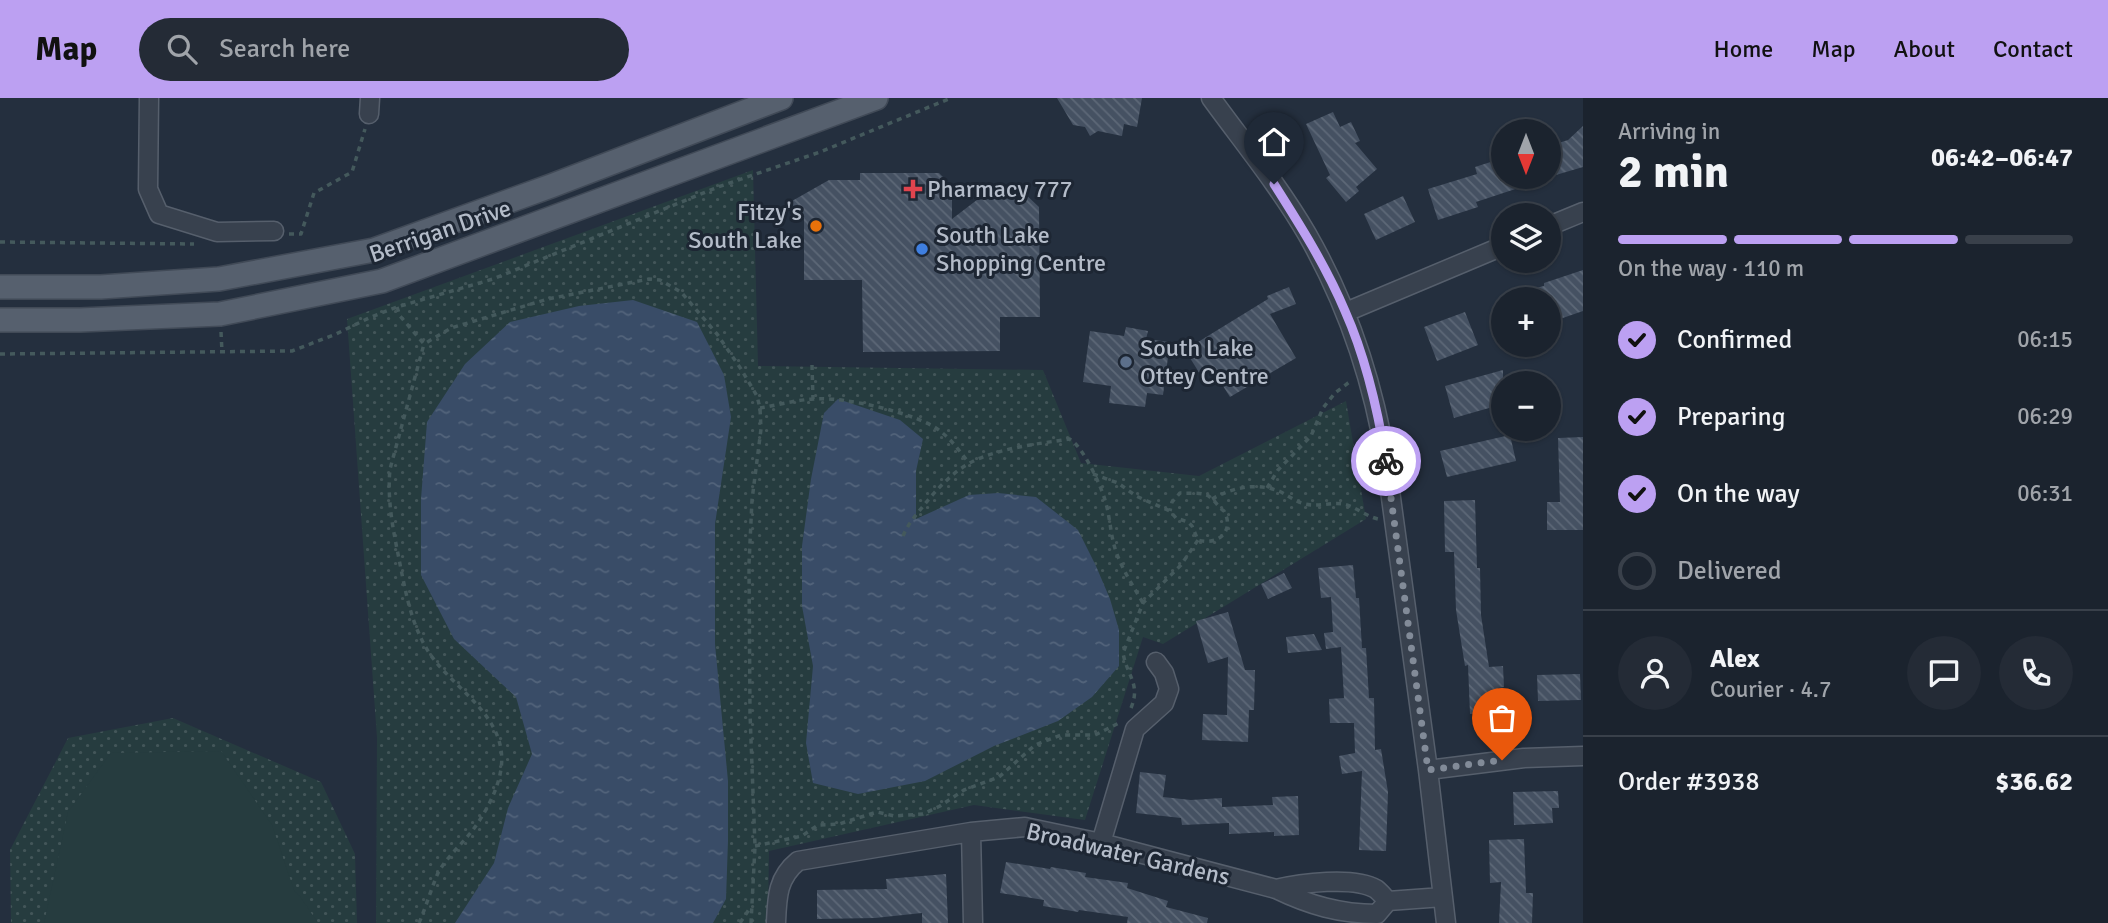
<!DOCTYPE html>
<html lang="en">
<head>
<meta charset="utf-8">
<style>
	body { margin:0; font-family:Signika,sans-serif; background:#242b36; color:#f1f3f6; height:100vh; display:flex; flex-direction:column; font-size:26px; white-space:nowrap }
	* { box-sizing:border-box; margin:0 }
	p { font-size:23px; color:#a0a4aa }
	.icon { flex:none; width:38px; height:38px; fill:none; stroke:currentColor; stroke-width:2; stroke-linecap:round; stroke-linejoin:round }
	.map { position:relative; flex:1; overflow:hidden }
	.drawer { display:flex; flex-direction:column; background:#1b232e; width:525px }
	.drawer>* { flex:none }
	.needle { width:46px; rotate:180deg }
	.tools { position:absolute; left:1491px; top:21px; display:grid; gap:14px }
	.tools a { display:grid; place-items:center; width:70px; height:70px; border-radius:50%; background:#1b232e; box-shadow:0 2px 5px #0004,0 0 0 2px #39404a; font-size:35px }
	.pin { position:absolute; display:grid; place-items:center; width:60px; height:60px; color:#fff; margin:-72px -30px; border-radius:50% 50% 50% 0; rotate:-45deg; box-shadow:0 0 7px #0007 }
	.pin .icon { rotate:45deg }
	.courier { position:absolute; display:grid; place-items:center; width:70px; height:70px; margin:-35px; border:5px solid #bca0f2; border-radius:50%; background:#fff; color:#222; box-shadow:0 2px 9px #0007 }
	.head em { font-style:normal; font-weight:700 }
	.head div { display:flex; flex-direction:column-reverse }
	.head { display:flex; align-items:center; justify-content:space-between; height:119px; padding:0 35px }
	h1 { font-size:46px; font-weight:700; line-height:52px }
	.bar { display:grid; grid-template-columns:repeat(4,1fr); gap:10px 7px; align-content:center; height:84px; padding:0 35px }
	.bar i { height:9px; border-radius:5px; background:#39404a }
	.bar .selected { background:#bca0f2 }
	.bar p { grid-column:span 4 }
	.line { display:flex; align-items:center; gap:18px; padding:0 35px; border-top:2px solid #39404a }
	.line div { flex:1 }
	.round { display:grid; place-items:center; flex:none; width:74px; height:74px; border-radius:37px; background:#242b36 }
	ol { padding:0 35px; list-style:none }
	li { display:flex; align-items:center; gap:21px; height:77px }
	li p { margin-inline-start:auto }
	li .icon { padding:7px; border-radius:50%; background:#bca0f2; color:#111; stroke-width:4 }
	li:last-child { color:#a0a4aa }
	li i { width:38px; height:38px; border:4px solid #39404a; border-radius:50% }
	header { display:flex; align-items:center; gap:42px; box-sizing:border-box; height:98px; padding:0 35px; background:#bca0f2; color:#111 }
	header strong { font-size:33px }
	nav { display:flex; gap:38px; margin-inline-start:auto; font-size:24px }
	.search { width:490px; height:63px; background:#242b36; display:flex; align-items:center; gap:18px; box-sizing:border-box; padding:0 24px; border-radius:38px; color:#a0a4aa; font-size:26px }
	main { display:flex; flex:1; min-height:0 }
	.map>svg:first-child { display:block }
	.green { fill:url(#green-dots) }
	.pitch { fill:#263c3f }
	.water { fill:url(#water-ripples) }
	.building { fill:url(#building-back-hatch) }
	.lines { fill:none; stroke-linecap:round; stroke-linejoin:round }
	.minor-casing { stroke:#565f6c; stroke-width:21 }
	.major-casing { stroke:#414a57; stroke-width:26 }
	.path { stroke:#44595c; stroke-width:3.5; stroke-dasharray:5 5; stroke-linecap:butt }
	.minor { stroke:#38414e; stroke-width:18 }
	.major { stroke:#56606e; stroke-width:23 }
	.done { stroke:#828b98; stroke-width:7; stroke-dasharray:0 12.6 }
	.route { stroke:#bca0f2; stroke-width:9 }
	.health-dot { fill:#e0444e; stroke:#1d2633; stroke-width:2.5 }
	.food-dot { fill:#e8710a; stroke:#1d2633; stroke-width:2.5 }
	.shop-dot { fill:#3f7fe0; stroke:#1d2633; stroke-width:2.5 }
	.service-dot { fill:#5c6f8a; stroke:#1d2633; stroke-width:2.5 }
	.labels { text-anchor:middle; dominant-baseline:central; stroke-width:6; stroke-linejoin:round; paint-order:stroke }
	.poi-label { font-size:24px; fill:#b4bcc9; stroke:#1d2633; text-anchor:start }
	.street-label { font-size:24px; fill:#b4bcc9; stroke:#1d2633 }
</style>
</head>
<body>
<header>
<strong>Map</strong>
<div class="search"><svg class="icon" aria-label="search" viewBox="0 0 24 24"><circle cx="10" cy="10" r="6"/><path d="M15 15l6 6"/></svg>Search here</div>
<nav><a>Home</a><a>Map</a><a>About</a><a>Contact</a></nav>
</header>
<main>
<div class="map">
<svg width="1583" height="825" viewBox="0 0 1583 825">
	<defs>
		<pattern id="green-dots" width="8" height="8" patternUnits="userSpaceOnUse" patternTransform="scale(1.75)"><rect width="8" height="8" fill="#263c3f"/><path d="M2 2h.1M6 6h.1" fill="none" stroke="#435659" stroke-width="1.8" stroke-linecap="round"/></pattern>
		<pattern id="water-ripples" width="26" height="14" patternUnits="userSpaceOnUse" patternTransform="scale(1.75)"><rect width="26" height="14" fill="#394c67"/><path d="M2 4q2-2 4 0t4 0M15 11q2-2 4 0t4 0" fill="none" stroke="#53647b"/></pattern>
		<pattern id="building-back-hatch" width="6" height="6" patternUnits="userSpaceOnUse" patternTransform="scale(1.75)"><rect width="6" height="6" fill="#455162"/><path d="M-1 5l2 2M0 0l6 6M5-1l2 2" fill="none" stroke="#5d6877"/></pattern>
	</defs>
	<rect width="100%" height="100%" fill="#242f3e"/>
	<path class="green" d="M753 72 758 268 1043 272 1081 365 1199 378 1346 303 1366 421 1163 546 1143 539 1085 722 974 707 769 753 768 825H376L377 640 347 221Z
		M173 620 321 684 355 756 357 825H11L10 752 68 640Z"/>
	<path class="pitch" d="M221 653 272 727 294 792 301 800 318 825H44L68 714 111 655Z"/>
	<path class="water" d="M633 202 697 224 724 277 731 319 715 426V546L728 683V743L726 801 713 825H455L494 765 508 710 532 656 516 599 454 541 421 477V401L427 324 465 266 510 224 579 208Z
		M838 301 900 322 923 341 916 373V421L969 397 998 395 1036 399 1078 432 1096 468 1110 501 1119 532V568L1092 599 1058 623 994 648 925 683 858 696 813 685 806 645 813 568 802 508V448L811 381 824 315Z"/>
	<path class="building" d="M1057 0H1142L1137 29 1124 26 1122 38 1098 33 1090 38 1085 29 1073 27Z
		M1333 14 1340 29 1351 24 1360 43 1355 45 1377 71 1356 89 1359 93 1346 104 1326 80 1330 77 1306 26Z
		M1583 28V69L1549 79V48L1568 42Z
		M1503 60V79H1543V82L1476 104 1478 109 1438 122 1428 91 1477 76 1475 69Z
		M860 75H939L952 88V121L986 95 1023 94 1039 109 1040 219H1000V253L863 254 862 182H804V120H792V103L829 82H860Z
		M1403 98 1415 124 1376 142 1364 116Z
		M1583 172V213L1557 222 1549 201H1512L1511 196 1544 188V185Z
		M1289 189 1296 206 1270 216 1296 260 1230 299 1211 269 1200 276 1185 252 1268 201 1267 198Z
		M1465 214 1478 247 1437 263 1424 229Z
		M1126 229 1148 233 1146 241 1170 244 1163 297 1147 295 1145 309 1109 305 1111 288 1083 284 1090 233 1124 238Z
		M1503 272V306L1454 320 1445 288Z
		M1510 337 1516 363 1447 379 1440 353Z
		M1583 339V432H1547V404H1560L1558 340Z
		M1475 402 1477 470H1480L1481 517 1489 569 1503 568 1504 589 1498 590 1499 615 1470 616 1468 567 1465 568 1456 512 1454 454H1445L1444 403Z
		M1353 467 1356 500H1359L1362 550H1366L1369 600H1374L1375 652 1381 651 1388 694 1386 753 1359 752 1362 673 1342 676 1339 658 1355 655 1354 625H1330L1329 601 1344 600 1341 549 1326 551 1324 535 1333 534 1331 499 1321 500 1318 470Z
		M1284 475 1292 490 1268 501 1261 486Z
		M1228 514 1245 572H1255L1254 612H1249L1248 644 1202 642 1203 616 1227 617 1228 559 1208 565 1196 523Z
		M1314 536 1322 552 1288 555 1286 539Z
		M1580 576 1581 602 1538 603 1537 577Z
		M1140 674 1166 677 1163 699 1191 702 1222 700V709L1273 707 1272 699 1298 698 1299 737 1274 738V734L1229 736V725L1182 727 1181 720 1136 715Z
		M1558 693 1559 710H1552L1553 725 1514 727 1513 694Z
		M1524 741 1526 795H1533L1532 825H1499L1501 784 1490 785 1489 742Z
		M1006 764 1050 771 1051 769 1086 775 1085 779 1128 785 1127 790 1168 803 1166 809 1208 820 1207 825H1127L1128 819 1079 812 1078 814 1043 808 1044 802 1000 795Z
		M946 776 948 825H922V815L875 820 817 821V792L887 791 886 781Z"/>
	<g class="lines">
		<defs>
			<path id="minor" d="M149 0 148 91 159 116 217 134 274 133
				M1211 0C1243 44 1279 88 1307 136 1347 206 1373 283 1386 363L1428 672 1446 825
				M369 16 370 0
				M1549 128 1583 114
				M1346 214 1503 148
				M1428 672 1524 660 1583 658
				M971 734 973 825
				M1101 745 1135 631 1164 605 1169 591 1164 575 1156 564
				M1276 791C1300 785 1354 778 1376 791 1380 794 1384 799 1388 803
				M776 825C777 800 777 780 798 763L971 734 1025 729 1101 745 1276 791C1309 807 1340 816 1377 816L1388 803 1443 799"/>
			<path id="major" d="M0 189H101L219 181 374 152 551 88 781 0
				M0 222H80L220 216 382 183 876 0"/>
		</defs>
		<use href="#minor" class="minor-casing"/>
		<use href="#major" class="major-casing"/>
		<path class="path" d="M289 136H301L314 95 352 74 365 31
			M0 144 194 146
			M397 209 400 218 424 246 451 230 548 201 649 181 660 182 681 194 717 236 741 271 757 298 760 310 761 331 752 402 749 466 750 615 755 748 751 825
			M221 234 222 254
			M0 256 292 253 336 236 371 219 397 209 493 181 718 89 820 54 951 0
			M812 267 813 301
			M760 310C777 307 796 302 814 301 841 298 918 315 940 333 952 342 960 354 969 365
			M1093 376 1118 385 1136 398 1170 413 1176 420 1188 424 1192 428 1198 442C1218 448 1235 433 1224 413 1218 409 1216 404 1211 400 1204 393 1190 396 1180 395L1172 404 1170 413
			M1267 390 1278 372 1311 338 1323 310 1335 295 1352 282
			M1212 401C1233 389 1258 384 1281 394 1289 398 1296 404 1305 406 1318 409 1331 404 1343 406 1355 408 1365 418 1378 421
			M903 438C908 426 916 417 924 407 936 392 952 375 968 366 996 350 1038 346 1069 341 1082 346 1101 388 1105 402 1111 421 1110 442 1119 461 1125 476 1135 491 1143 505
			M1131 610C1141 586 1127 578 1123 555L1143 505 1181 467 1198 442
			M755 748 802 738 818 727 839 726 877 714 894 718 923 716 940 708 964 692 999 679 1035 647 1061 637H1095L1119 625
			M419 825C426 809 431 791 438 775 446 760 461 747 472 733 485 716 498 692 501 671 509 615 448 590 425 548 410 521 405 491 399 461 393 431 387 402 390 371L424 246
			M740 825 750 810"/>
		<use href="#minor" class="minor"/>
		<use href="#major" class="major"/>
	</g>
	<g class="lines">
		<path class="done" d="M1386 363 1428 672 1502 662"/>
		<path class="route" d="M1274 86C1300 127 1326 168 1345 213 1366 260 1378 313 1386 363"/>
	</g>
	<path class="health-dot" d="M909.5 80.5h7v7h7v7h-7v7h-7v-7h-7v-7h7z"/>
	<circle class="food-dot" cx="816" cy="128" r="7"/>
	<circle class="shop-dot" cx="922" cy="151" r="7"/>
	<circle class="service-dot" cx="1126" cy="264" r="7"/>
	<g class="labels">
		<g class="poi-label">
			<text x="927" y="91">Pharmacy 777</text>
			<text x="802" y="114" text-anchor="end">Fitzy's<tspan x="802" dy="28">South Lake</tspan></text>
			<text x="936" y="137">South Lake<tspan x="936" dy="28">Shopping Centre</tspan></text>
			<text x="1140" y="250">South Lake<tspan x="1140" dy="28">Ottey Centre</tspan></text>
		</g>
		<g class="street-label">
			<text transform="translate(440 133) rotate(-19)">Berrigan Drive</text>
			<text transform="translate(1128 756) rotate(13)">Broadwater Gardens</text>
		</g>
	</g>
</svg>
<div class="tools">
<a><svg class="needle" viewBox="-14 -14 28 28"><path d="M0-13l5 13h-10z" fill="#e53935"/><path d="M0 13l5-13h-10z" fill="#a0a4aa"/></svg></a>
<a><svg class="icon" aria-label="layers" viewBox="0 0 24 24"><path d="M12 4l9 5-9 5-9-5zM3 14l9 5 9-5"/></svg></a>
<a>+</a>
<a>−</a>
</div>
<div class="pin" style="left:1502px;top:662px;background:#ea580c"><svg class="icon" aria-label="bag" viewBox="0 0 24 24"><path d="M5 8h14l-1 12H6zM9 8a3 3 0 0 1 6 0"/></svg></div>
<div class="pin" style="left:1274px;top:86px;background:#1f2937"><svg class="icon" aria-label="home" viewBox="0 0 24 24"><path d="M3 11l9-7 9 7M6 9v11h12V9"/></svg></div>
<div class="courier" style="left:1386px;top:363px"><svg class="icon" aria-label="bike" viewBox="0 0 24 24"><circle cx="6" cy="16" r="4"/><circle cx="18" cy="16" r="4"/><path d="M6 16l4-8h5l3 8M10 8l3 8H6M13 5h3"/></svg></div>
</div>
<section class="drawer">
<div class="head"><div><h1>2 min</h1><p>Arriving in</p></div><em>06:42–06:47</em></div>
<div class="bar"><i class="selected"></i><i class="selected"></i><i class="selected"></i><i></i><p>On the way · 110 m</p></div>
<ol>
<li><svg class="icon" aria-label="check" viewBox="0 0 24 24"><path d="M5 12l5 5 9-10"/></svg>Confirmed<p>06:15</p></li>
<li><svg class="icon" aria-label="check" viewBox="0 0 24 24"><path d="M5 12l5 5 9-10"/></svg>Preparing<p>06:29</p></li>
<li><svg class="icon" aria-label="check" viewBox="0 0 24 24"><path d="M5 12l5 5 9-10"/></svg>On the way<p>06:31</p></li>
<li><i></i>Delivered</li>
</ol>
<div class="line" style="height:126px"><a class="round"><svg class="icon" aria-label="person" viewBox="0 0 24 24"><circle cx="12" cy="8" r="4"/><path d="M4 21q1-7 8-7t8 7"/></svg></a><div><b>Alex</b><p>Courier · 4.7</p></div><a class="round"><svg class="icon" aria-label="chat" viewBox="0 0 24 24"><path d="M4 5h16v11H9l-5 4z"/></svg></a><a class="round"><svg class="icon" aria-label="phone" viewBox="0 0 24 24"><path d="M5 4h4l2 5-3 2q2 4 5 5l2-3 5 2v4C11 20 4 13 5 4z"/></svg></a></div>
<div class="line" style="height:91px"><div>Order #3938</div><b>$36.62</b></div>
</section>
</main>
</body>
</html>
